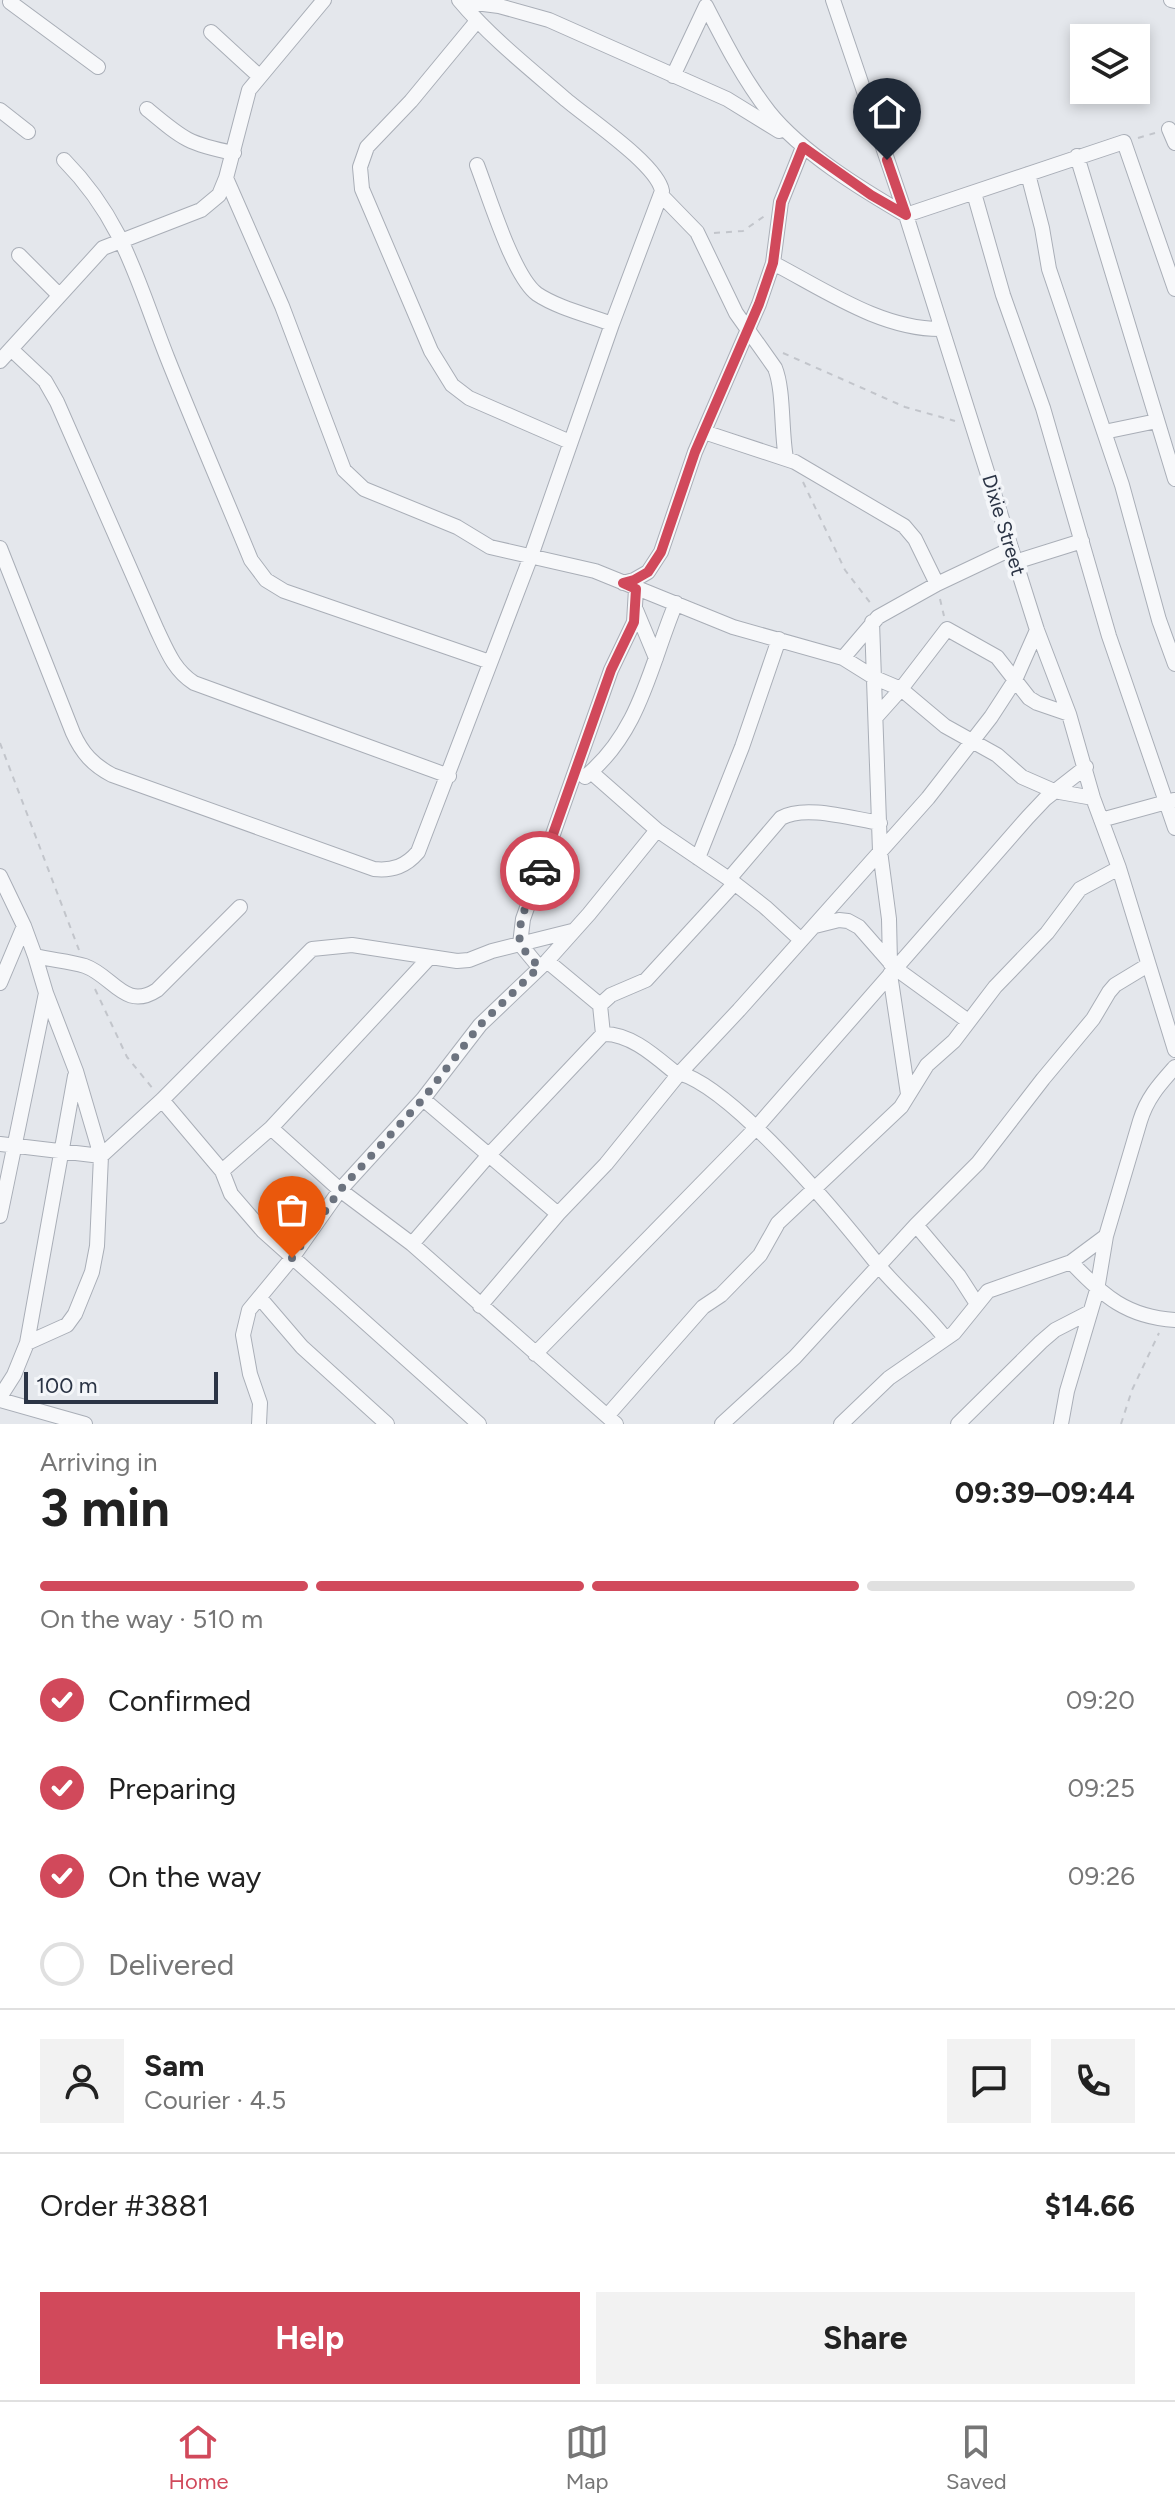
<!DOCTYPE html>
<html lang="en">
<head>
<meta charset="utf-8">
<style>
	body { margin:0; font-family:Figtree,sans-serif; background:#f2f2f2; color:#222; height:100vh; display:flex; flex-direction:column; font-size:30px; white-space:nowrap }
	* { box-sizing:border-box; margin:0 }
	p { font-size:26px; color:#767676 }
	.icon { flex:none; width:44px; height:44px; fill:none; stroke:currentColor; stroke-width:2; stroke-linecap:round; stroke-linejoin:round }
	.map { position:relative; height:1424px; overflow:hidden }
	.details { display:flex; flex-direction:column; background:#fff; flex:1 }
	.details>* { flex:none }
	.controls { position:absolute; left:1070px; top:24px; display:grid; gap:16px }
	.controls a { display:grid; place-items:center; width:80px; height:80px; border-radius:0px; background:#fff; box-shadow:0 4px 12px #0003; font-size:40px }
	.scale { position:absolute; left:24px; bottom:20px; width:194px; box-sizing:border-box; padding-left:8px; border:4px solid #2b3445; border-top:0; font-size:22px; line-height:28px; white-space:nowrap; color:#2b3445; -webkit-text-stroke:6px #f4f6f9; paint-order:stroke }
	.pin { position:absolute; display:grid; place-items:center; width:68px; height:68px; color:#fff; margin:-82px -34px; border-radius:50% 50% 50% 0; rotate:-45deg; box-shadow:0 0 8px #0007 }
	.pin .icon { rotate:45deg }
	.courier { position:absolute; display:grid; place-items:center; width:80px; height:80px; margin:-40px; border:6px solid #d1495b; border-radius:50%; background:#fff; color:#222; box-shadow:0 2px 10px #0007 }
	.summary em { font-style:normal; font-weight:700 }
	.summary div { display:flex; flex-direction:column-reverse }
	.summary { display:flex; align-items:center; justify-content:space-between; height:136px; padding:0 40px }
	h1 { font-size:52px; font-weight:700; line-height:60px }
	.bar { display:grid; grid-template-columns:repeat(4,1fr); gap:12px 8px; align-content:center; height:96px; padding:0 40px }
	.bar i { height:10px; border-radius:6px; background:#e0e0e0 }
	.bar .on { background:#d1495b }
	.bar p { grid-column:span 4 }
	.line { display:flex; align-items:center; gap:20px; padding:0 40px; border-top:2px solid #e0e0e0 }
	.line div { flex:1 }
	.round { display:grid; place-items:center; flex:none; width:84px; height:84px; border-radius:0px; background:#f2f2f2 }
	ol { padding:0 40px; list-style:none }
	li { display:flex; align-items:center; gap:24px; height:88px }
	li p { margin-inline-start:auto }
	li .icon { padding:8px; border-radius:50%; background:#d1495b; color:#fff; stroke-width:4 }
	li:last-child { color:#767676 }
	li i { width:44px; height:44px; border:4px solid #e0e0e0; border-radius:50% }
	.cta { display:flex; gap:16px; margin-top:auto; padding:16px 40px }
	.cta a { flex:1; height:92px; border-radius:0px; background:#d1495b; color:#fff; font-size:32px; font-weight:700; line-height:92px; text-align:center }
	.cta a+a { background:#f2f2f2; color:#222 }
	.menu { display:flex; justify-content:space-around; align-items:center; height:112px; border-top:2px solid #e0e0e0; background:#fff; font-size:22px; color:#767676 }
	.menu a { display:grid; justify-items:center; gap:4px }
	.menu .on { color:#d1495b }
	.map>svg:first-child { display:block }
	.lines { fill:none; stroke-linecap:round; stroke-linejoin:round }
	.minor-casing { stroke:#a9aeb7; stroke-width:16 }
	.path { stroke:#c2c5cb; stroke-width:2; stroke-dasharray:6 6; stroke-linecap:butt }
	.minor { stroke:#f7f8fa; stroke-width:14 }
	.done { stroke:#6c737f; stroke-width:8; stroke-dasharray:0 14.4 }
	.route { stroke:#d1495b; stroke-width:10 }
	.labels { text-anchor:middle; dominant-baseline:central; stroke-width:8; stroke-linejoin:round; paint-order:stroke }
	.street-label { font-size:20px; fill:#2b3445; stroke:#f4f6f9 }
</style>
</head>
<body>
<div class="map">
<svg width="1175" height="1424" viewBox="0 0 1175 1424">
	<rect width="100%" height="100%" fill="#e4e7ec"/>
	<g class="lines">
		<defs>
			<path id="minor" d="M324 0 249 90 226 178 282 306 344 470 364 489 457 527 490 547 595 571 733 627 843 658 875 678 901 689 945 726 997 755 1022 777 1054 791 1093 798
				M833 0 906 215 1037 630 1069 714 1093 798 1119 868 1175 1050
				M1171 0 1175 1
				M460 1 499 6 549 20 727 99 779 131
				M10 2 98 67
				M706 6C725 43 744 80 769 112 801 152 861 189 906 215L1124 142 1175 289
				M477 21 411 101 367 147 360 167 362 189 431 351 452 385 469 398 570 442
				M211 32 259 76
				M673 76 706 6
				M147 109C183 139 188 144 234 153
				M0 110 28 132
				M1169 129 1175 143
				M1077 156 1175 479
				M64 160C124 221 137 281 167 357 194 425 223 492 251 560L266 580 284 591 490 662
				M477 165C489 196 513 276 537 294 558 308 588 315 612 324
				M1028 174 1042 228 1049 269 1122 485 1159 620 1175 664
				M974 193 1003 295 1043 408 1109 636 1175 828
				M662 196 697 232 736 313 775 368C784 390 781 432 786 458
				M19 255 59 295
				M773 263C825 290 882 330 942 329
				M11 349 45 381 57 402 157 630C167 651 174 670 194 683L449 776
				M0 361 103 248 201 210 219 195 226 178
				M704 432 795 462 904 526 915 539 937 584
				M1104 432 1157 421
				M0 548 73 733C82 753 93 765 112 775L374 869C393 871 406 866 418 852L531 556 612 324 662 191C657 164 587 118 564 98 528 67 489 36 459 0
				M1015 562 1082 541
				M623 583 634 580 648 572 661 552 695 452 759 304 773 263 781 202 803 147
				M636 610 656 658
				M872 622 880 851 889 919 890 963
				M843 658 878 617 937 584 1011 549
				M876 717 901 689 947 629 997 657 1029 698 1037 703 1069 714
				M591 772 657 830 729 879 765 907 801 940
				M585 777C641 731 650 665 676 603
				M1101 820 1174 800
				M698 858 742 747 779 639
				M0 876 24 926 35 956 46 993 76 1071 101 1156 97 1246 92 1272 75 1314 67 1325 27 1343
				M729 879 781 818C805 804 853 819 880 823
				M815 926 839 920 848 921 859 927 895 968 968 1021
				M35 956C51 960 70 961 85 966 113 976 125 1011 157 990L240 907
				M539 967 520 944 523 919 611 670 634 622 636 589
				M890 974 908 1094
				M0 983 24 926
				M600 1005 611 995 646 980 734 884
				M603 1034C631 1033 657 1058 678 1075
				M679 1073C735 1089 840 1217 878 1265 899 1290 925 1312 945 1338
				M423 1099 558 1214
				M162 1100 222 1171 231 1194 263 1231 479 1424
				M271 1128 340 1190 412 1244 616 1424
				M0 1144 101 1156 162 1100 312 949 352 945 457 961 469 960 492 951 572 931
				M222 1171 271 1128 429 958
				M0 1216 46 993
				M916 1225 959 1276 977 1304
				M412 1244 488 1156 603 1034 600 1005 547 961
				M1071 1262C1103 1296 1127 1317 1175 1320
				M260 1298 302 1347 387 1424
				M480 1306 558 1214 606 1164 678 1075 739 1010 928 798 991 717 1015 680 1037 630
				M535 1354 755 1129 1028 817 1045 799 1086 767
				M0 1397 14 1375 27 1343 75 1076
				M0 1400 85 1424
				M607 1416 703 1307 721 1295 760 1255 778 1223 901 1107 927 1065 954 1041 995 987 1047 933 1080 889 1119 868
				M259 1424 260 1403 250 1374 243 1335 249 1310 292 1258 340 1190 423 1099 480 1025 547 961 589 914 657 830
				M722 1424 795 1357 916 1225 978 1163 1043 1079 1093 1019 1109 992 1115 985 1148 965
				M841 1424 889 1378 954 1333 988 1291 1071 1262 1106 1236
				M958 1424 1041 1342 1055 1330 1090 1312
				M1061 1424 1067 1391 1097 1290 1106 1236 1140 1121C1147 1098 1159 1085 1175 1067"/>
		</defs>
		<use href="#minor" class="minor-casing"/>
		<path class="path" d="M1138 138 1155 133
			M714 233 743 231 766 215
			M783 353 905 407 955 421
			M803 482 845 570 872 605
			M940 599 944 616
			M0 743 79 950
			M95 989 127 1057 154 1090
			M1121 1424 1132 1390 1159 1333"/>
		<use href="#minor" class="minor"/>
	</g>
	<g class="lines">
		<path class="done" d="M292 1258 340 1190 423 1099 480 1025 539 967C533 960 522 950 520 941 516 924 533 888 540 871"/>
		<path class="route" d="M540 871 611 670 634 622 636 589 623 583 634 580 648 572 661 552 695 452 759 304 773 263 781 202 803 147 871 195 906 215 887 160"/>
	</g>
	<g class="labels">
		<g class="street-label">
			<text transform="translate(1004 525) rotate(73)">Dixie Street</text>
		</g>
	</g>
</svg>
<div class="controls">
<a><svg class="icon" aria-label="layers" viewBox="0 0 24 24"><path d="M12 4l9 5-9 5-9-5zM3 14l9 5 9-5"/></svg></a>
</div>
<div class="scale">100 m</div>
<div class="pin" style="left:292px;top:1258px;background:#ea580c"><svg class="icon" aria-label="bag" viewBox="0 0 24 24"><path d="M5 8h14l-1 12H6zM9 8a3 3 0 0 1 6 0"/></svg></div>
<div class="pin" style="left:887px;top:160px;background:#1f2937"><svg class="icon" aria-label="home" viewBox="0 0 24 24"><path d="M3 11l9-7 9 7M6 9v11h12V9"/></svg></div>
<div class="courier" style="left:540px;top:871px"><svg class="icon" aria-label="car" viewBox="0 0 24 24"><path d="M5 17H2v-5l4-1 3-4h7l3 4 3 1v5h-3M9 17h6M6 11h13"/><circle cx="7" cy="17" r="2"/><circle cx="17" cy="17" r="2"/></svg></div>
</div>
<section class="details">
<div class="summary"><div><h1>3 min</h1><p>Arriving in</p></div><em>09:39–09:44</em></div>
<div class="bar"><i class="on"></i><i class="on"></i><i class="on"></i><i></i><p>On the way · 510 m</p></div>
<ol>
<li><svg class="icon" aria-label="check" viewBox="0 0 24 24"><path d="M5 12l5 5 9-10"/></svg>Confirmed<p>09:20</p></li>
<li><svg class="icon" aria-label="check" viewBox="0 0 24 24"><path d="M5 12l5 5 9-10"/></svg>Preparing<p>09:25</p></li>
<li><svg class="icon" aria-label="check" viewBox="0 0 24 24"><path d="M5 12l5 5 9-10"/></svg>On the way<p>09:26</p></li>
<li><i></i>Delivered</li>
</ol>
<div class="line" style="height:144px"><a class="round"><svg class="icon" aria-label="person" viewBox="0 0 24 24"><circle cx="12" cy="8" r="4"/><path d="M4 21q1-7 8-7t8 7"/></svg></a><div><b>Sam</b><p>Courier · 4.5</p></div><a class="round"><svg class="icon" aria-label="chat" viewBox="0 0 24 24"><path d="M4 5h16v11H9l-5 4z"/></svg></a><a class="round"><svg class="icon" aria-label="phone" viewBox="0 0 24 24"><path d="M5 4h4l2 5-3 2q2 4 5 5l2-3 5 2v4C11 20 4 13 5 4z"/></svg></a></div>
<div class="line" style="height:104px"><div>Order #3881</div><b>$14.66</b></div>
<div class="cta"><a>Help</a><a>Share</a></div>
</section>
<nav class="menu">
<a class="on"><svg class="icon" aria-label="home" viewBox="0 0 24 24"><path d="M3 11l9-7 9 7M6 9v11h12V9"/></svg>Home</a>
<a><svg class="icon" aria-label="map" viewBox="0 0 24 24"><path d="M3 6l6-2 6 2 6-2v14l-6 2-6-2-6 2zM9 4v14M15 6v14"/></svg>Map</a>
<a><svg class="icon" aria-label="saved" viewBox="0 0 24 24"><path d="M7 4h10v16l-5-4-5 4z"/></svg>Saved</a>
</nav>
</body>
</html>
